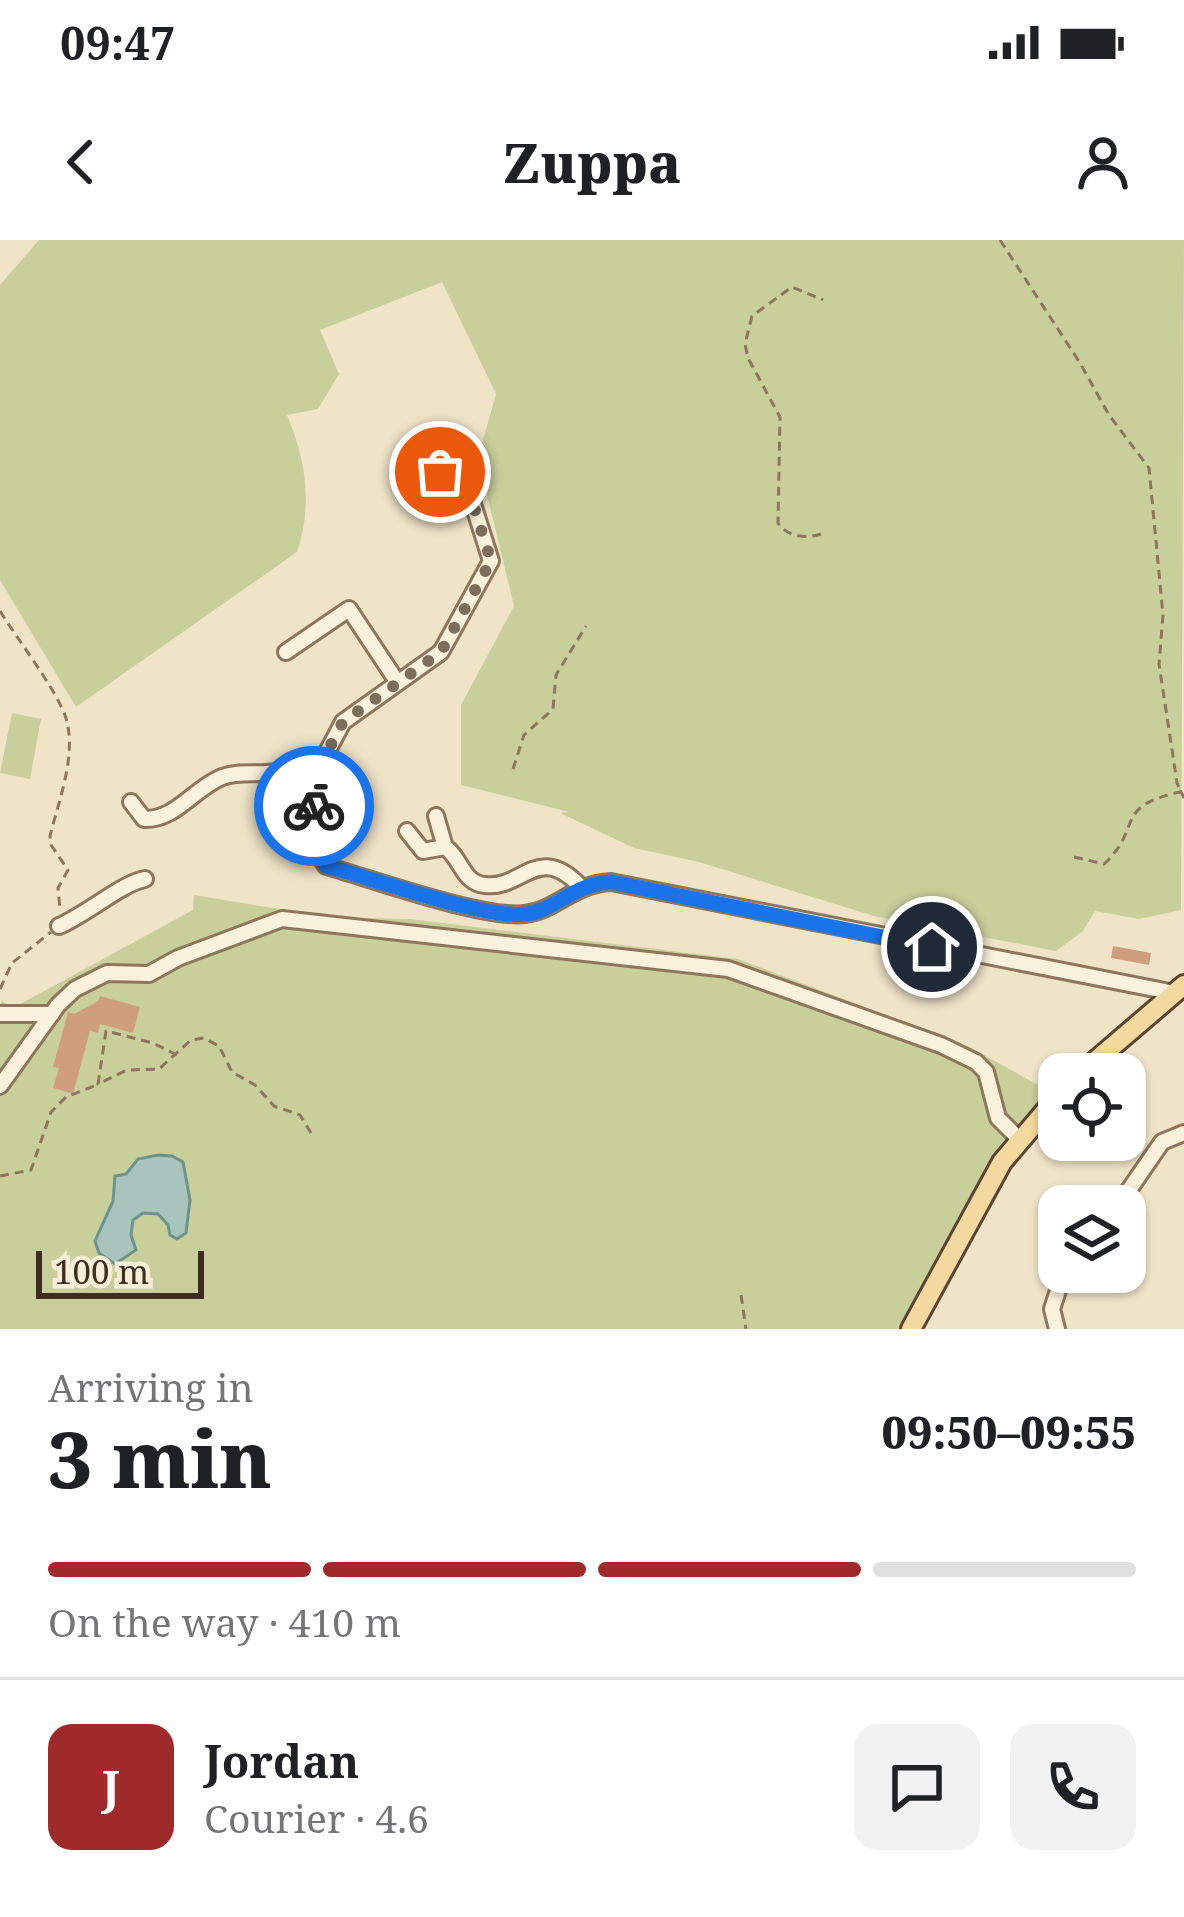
<!DOCTYPE html>
<html lang="en">
<head>
<meta charset="utf-8">
<style>
	body { margin:0; font-family:"Noto Serif",serif; background:#f2f2f2; color:#202124; height:100vh; display:flex; flex-direction:column; font-size:45px; white-space:nowrap }
	* { box-sizing:border-box; margin:0 }
	p { font-size:39px; color:#757577 }
	.icon { flex:none; width:66px; height:66px; fill:none; stroke:currentColor; stroke-width:2; stroke-linecap:round; stroke-linejoin:round }
	.map { position:relative; height:1089px; overflow:hidden }
	.panel { display:flex; flex-direction:column; background:#fff; flex:1 }
	.panel>* { flex:none }
	.buttons { position:absolute; left:1038px; top:813px; display:grid; gap:24px }
	.buttons a { display:grid; place-items:center; width:108px; height:108px; border-radius:24px; background:#fff; box-shadow:0 3px 9px #0004; font-size:60px }
	.scale { position:absolute; left:36px; bottom:30px; width:168px; box-sizing:border-box; padding-left:12px; border:6px solid #3d2e20; border-top:0; font-size:33px; line-height:42px; white-space:nowrap; color:#3d2e20; -webkit-text-stroke:9px #f7eed8; paint-order:stroke }
	.pin { position:absolute; display:grid; place-items:center; width:102px; height:102px; color:#fff; margin:-51px; border:6px solid #fff; border-radius:50%; box-shadow:0 3px 12px #0007 }
	.courier { position:absolute; display:grid; place-items:center; width:120px; height:120px; margin:-60px; border:9px solid #1a73e8; border-radius:50%; background:#fff; color:#222; box-shadow:0 3px 15px #0007 }
	.headline em { font-style:normal; font-weight:800 }
	.headline div { display:flex; flex-direction:column-reverse }
	.headline { display:flex; align-items:center; justify-content:space-between; height:204px; padding:0 48px }
	h1 { font-size:78px; font-weight:800; line-height:90px }
	.bar { display:grid; grid-template-columns:repeat(4,1fr); gap:18px 12px; align-content:center; height:144px; padding:0 48px }
	.bar i { height:15px; border-radius:9px; background:#e0e0e0 }
	.bar .on { background:#9e2a2b }
	.bar p { grid-column:span 4 }
	.line { display:flex; align-items:center; gap:30px; padding:0 48px; border-top:3px solid #e0e0e0 }
	.line div { flex:1 }
	.round { display:grid; place-items:center; flex:none; width:126px; height:126px; border-radius:24px; background:#f2f2f2 }
	.status { display:flex; justify-content:space-between; align-items:center; height:84px; padding:0 60px; background:#fff; direction:ltr }
	.status svg { height:33px; fill:currentColor }
	header { display:flex; justify-content:space-between; align-items:center; height:156px; padding:0 48px; background:#fff; font-size:54px; font-weight:800 }
	.map>svg:first-child { display:block }
	.green { fill:#c9cf9b }
	.water { fill:#a9c4bc; stroke:#6f938a; stroke-width:3 }
	.building { fill:#cf9f7d }
	.lines { fill:none; stroke-linecap:round; stroke-linejoin:round }
	.minor-casing { stroke:#8d765c; stroke-width:20 }
	.major-casing { stroke:#5b4430; stroke-width:24 }
	.path { stroke:#8d765c; stroke-width:3; stroke-dasharray:9 6; stroke-linecap:butt }
	.minor { stroke:#faf1dc; stroke-width:14 }
	.major { stroke:#f3d9a0; stroke-width:18 }
	.done { stroke:#7c6e5b; stroke-width:12; stroke-dasharray:0 21.6 }
	.route { stroke:#1a73e8; stroke-width:15 }
</style>
</head>
<body>
<div class="status"><b>09:47</b><svg viewBox="0 0 49 12"><path d="M0 12V9h3v3zM5 12V6h3v6zM10 12V3h3v9zM15 12V0h3v12zM26 1h20v11H26zM47 4h2v5h-2z"/></svg></div>
<header><svg class="icon" aria-label="back" viewBox="0 0 24 24"><path d="M15 5l-7 7 7 7"/></svg>Zuppa<svg class="icon" aria-label="person" viewBox="0 0 24 24"><circle cx="12" cy="8" r="4"/><path d="M4 21q1-7 8-7t8 7"/></svg></header>
<div class="map">
<svg width="1184" height="1089" viewBox="0 0 1184 1089">
	<rect width="100%" height="100%" fill="#f0e4c8"/>
	<path class="green" d="M39 0H1184L1181 670 1139 679 1095 671 1083 691 1056 711 874 676 699 622 634 608 560 573 569 572 461 545V465L514 366 478 218 496 154 442 42 320 90 339 134 318 169 287 175C306 221 313 264 297 312L76 467 0 340V45Z
		M12 473 41 479 30 539 0 533Z
		M194 655 327 677 410 679 738 719 968 806 1058 856 1019 899 911 1089H0V765L2 761 13 768 193 670Z"/>
	<path class="water" d="M158 915 172 916 183 922 190 960 186 993 177 999 170 995 168 985 158 974 143 973 133 980 131 995 136 1010 115 1024 99 1013 95 1001 113 961 115 936 126 934 138 919Z"/>
	<path class="building" d="M1113 706 1151 713 1149 725 1111 718Z
		M100 756 140 767 133 793 100 784 98 793 90 791 73 854 53 848 59 828 53 827 68 772 74 774 98 761Z"/>
	<g class="lines">
		<defs>
			<path id="minor" d="M440 232 461 226 491 321 441 412 343 482 326 514 307 597 326 626C372 639 483 679 525 674 556 671 572 644 611 642L1175 753
				M286 412 349 369 398 443
				M131 562 144 579C176 580 193 549 222 537 240 530 262 536 282 531L300 557 314 566
				M436 576 445 607
				M407 591 423 611 445 607C461 617 462 643 485 645 522 650 538 601 581 647
				M59 686C86 675 122 643 145 639
				M0 774H52
				M0 846 58 765 75 749 107 733 149 734 178 718 282 679 728 729 941 805 976 822 986 832 998 878 1019 899
				M1118 966 1162 902 1184 893
				M1057 1089 1052 1069 1064 1032"/>
			<path id="major" d="M1080 834 1184 745
				M911 1089 1002 922 1059 855"/>
		</defs>
		<use href="#minor" class="minor-casing"/>
		<use href="#major" class="major-casing"/>
		<path class="path" d="M1000 0 1080 123 1109 175 1149 228 1163 375 1159 424 1177 543 1184 558
			M821 294C806 299 787 297 778 283L780 177 748 118 745 104 752 76 792 47 823 60
			M0 371C18 400 53 445 65 475 78 513 59 559 50 596L51 605 68 630 58 648 60 669
			M513 529 524 495 553 469 556 435 586 386
			M1074 617 1104 624C1145 586 1110 567 1184 551
			M0 749 12 723 51 692
			M177 815 153 803 106 791 98 844 127 830 159 829 191 800 204 798 219 806 232 832 255 845 274 866 300 875 311 893
			M1125 880 1150 895
			M0 936 31 930 51 872 66 857 97 845
			M741 1055 746 1089"/>
		<use href="#minor" class="minor"/>
		<use href="#major" class="major"/>
	</g>
	<g class="lines">
		<path class="done" d="M314 566 326 514 343 482 441 412 491 321 461 226 440 232"/>
		<path class="route" d="M314 566 307 597 326 626C371 638 484 679 525 674 556 671 572 644 611 642L932 707"/>
	</g>
</svg>
<div class="buttons">
<a><svg class="icon" aria-label="locate" viewBox="0 0 24 24"><circle cx="12" cy="12" r="6"/><path d="M12 2v4M12 18v4M2 12h4M18 12h4"/></svg></a>
<a><svg class="icon" aria-label="layers" viewBox="0 0 24 24"><path d="M12 4l9 5-9 5-9-5zM3 14l9 5 9-5"/></svg></a>
</div>
<div class="scale">100 m</div>
<div class="pin" style="left:440px;top:232px;background:#ea580c"><svg class="icon" aria-label="bag" viewBox="0 0 24 24"><path d="M5 8h14l-1 12H6zM9 8a3 3 0 0 1 6 0"/></svg></div>
<div class="pin" style="left:932px;top:707px;background:#1f2937"><svg class="icon" aria-label="home" viewBox="0 0 24 24"><path d="M3 11l9-7 9 7M6 9v11h12V9"/></svg></div>
<div class="courier" style="left:314px;top:566px"><svg class="icon" aria-label="bike" viewBox="0 0 24 24"><circle cx="6" cy="16" r="4"/><circle cx="18" cy="16" r="4"/><path d="M6 16l4-8h5l3 8M10 8l3 8H6M13 5h3"/></svg></div>
</div>
<section class="panel">
<div class="headline"><div><h1>3 min</h1><p>Arriving in</p></div><em>09:50–09:55</em></div>
<div class="bar"><i class="on"></i><i class="on"></i><i class="on"></i><i></i><p>On the way · 410 m</p></div>
<div class="line" style="height:216px"><b class="round" style="background:#9e2a2b;color:#fff">J</b><div><b>Jordan</b><p>Courier · 4.6</p></div><a class="round"><svg class="icon" aria-label="chat" viewBox="0 0 24 24"><path d="M4 5h16v11H9l-5 4z"/></svg></a><a class="round"><svg class="icon" aria-label="phone" viewBox="0 0 24 24"><path d="M5 4h4l2 5-3 2q2 4 5 5l2-3 5 2v4C11 20 4 13 5 4z"/></svg></a></div>
</section>
</body>
</html>
